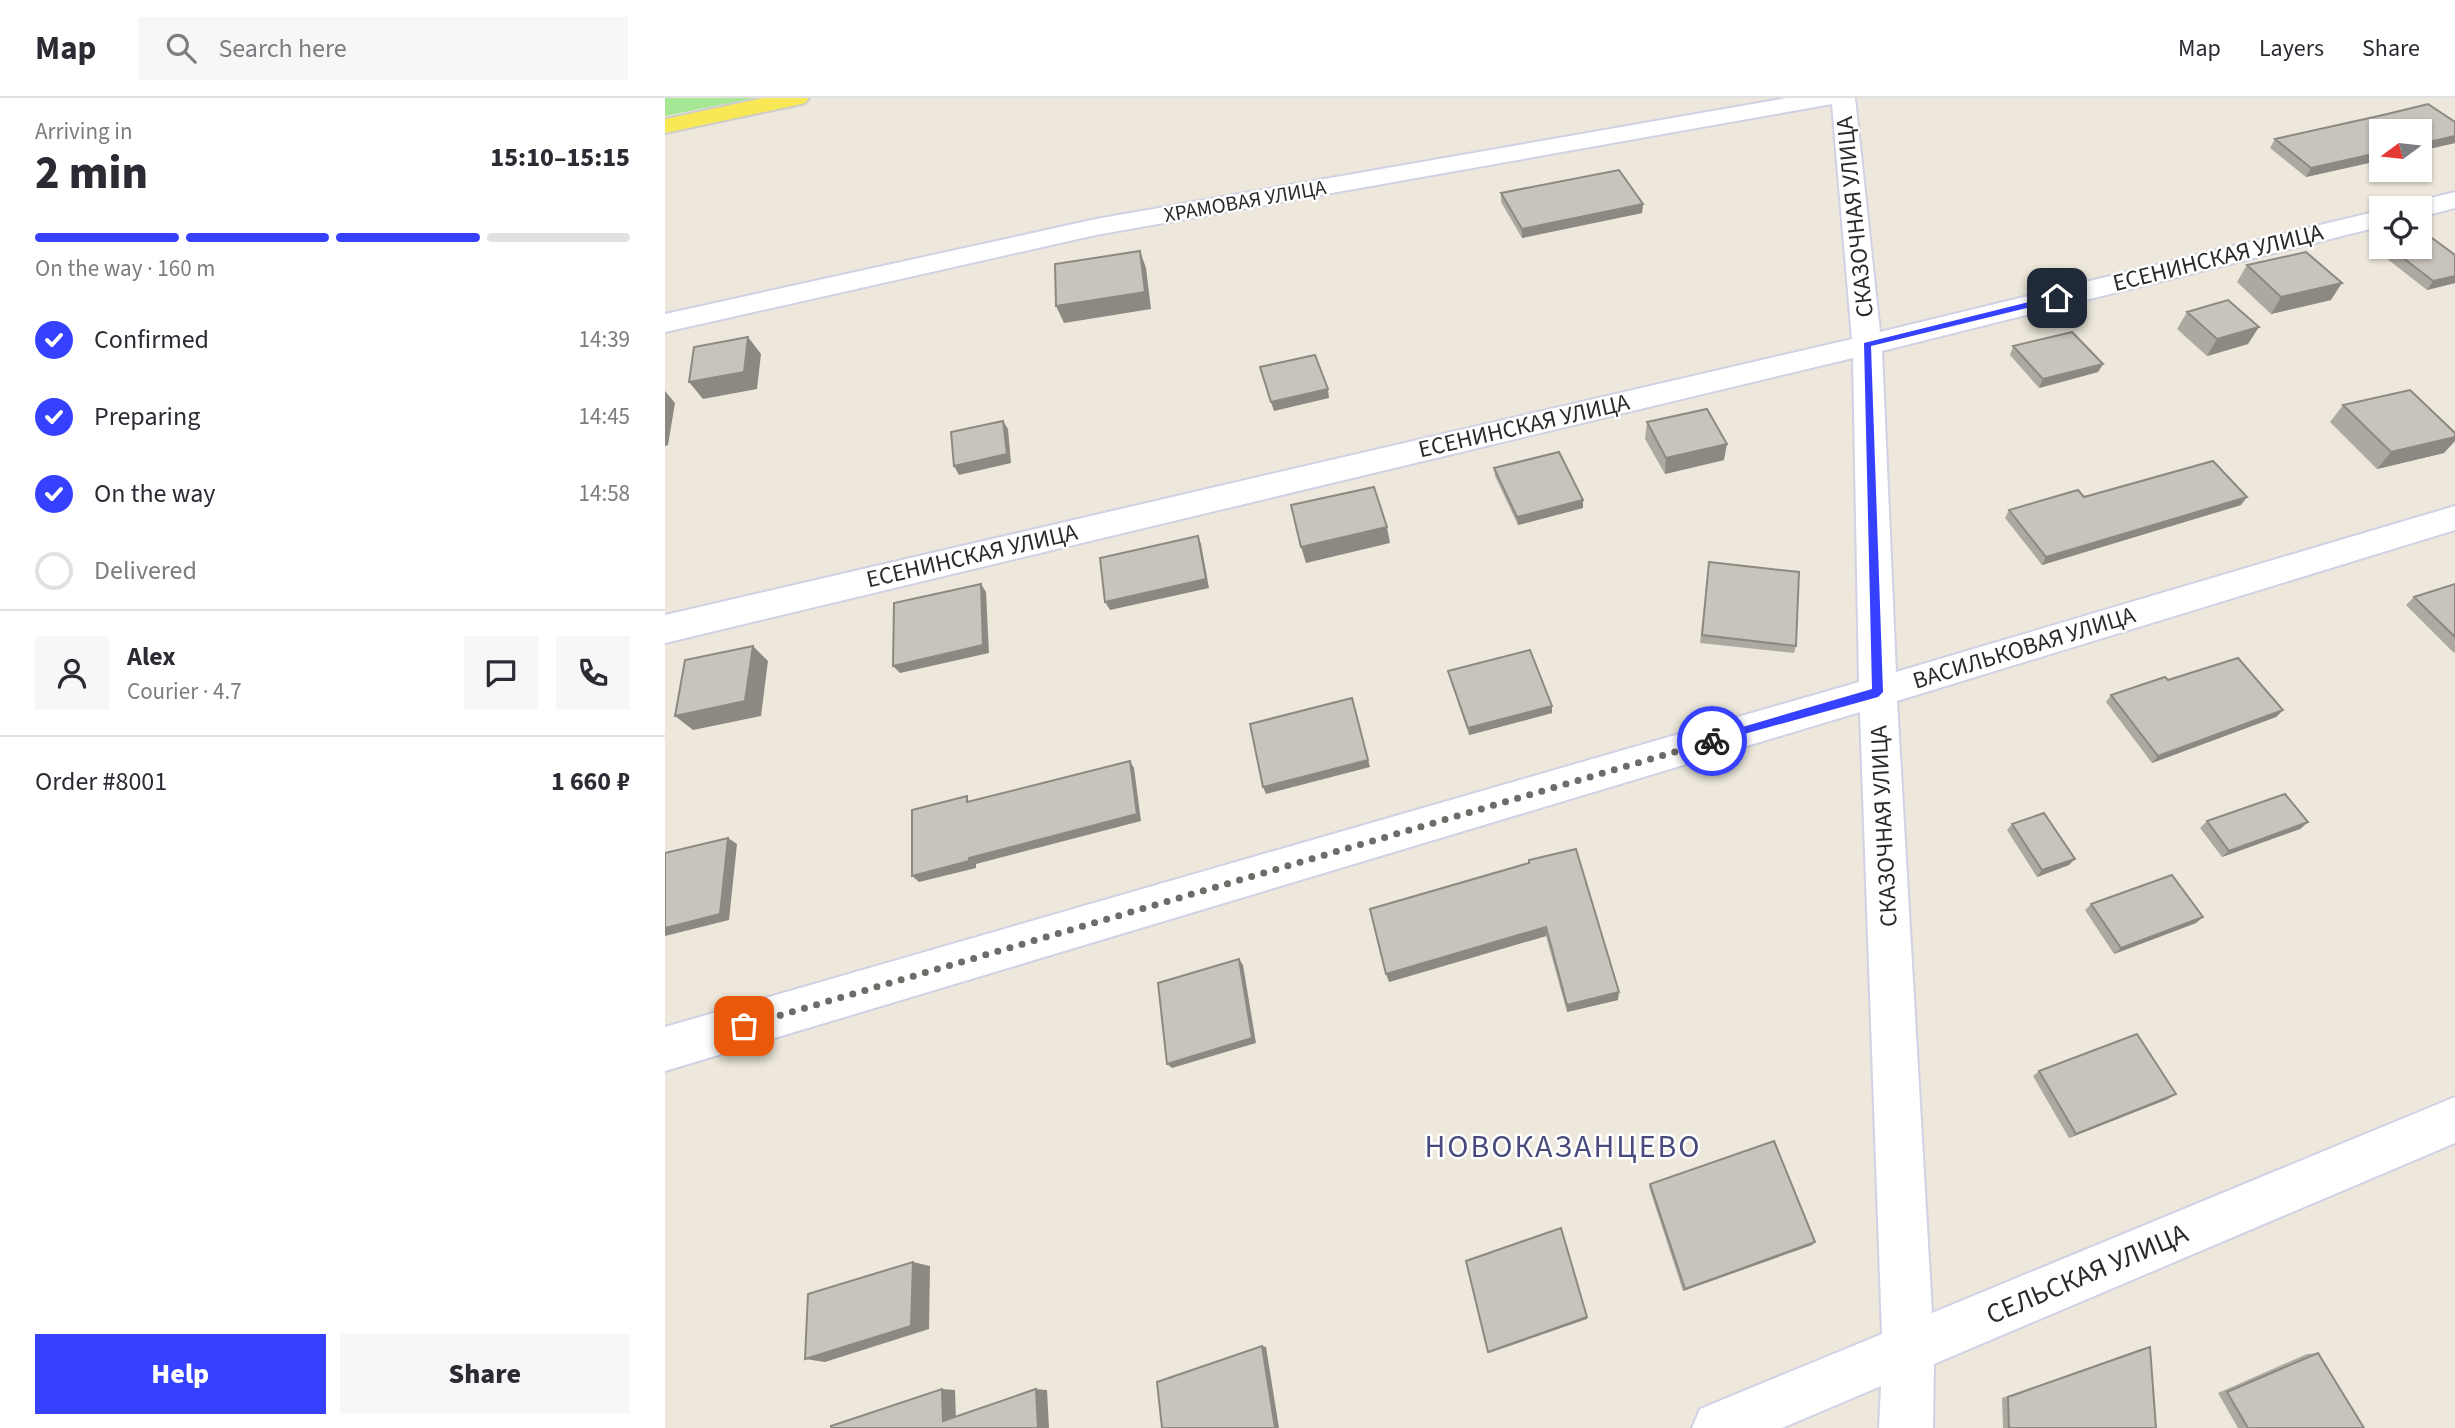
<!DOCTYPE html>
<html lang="en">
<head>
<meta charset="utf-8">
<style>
	body { margin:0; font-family:"Source Sans 3",sans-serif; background:#f7f7f7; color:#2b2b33; height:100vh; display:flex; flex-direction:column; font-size:26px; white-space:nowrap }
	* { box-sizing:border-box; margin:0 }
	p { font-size:23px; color:#7c7c81 }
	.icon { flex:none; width:38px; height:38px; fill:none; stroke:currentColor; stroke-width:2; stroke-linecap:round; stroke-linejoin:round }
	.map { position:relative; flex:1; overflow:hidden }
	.panel { display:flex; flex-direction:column; background:#fff; width:665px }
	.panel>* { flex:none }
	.needle { width:46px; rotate:255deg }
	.controls { position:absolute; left:1704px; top:21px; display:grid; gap:14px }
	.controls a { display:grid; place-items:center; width:63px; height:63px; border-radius:0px; background:#fff; box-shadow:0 2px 5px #0004; font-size:35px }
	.pin { position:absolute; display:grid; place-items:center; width:60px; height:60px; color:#fff; margin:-30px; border-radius:14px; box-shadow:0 4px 10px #0006 }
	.courier { position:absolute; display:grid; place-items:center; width:70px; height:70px; margin:-35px; border:5px solid #3641ff; border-radius:50%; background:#fff; color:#222; box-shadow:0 2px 9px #0007 }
	.summary em { font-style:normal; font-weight:800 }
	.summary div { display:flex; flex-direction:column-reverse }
	.summary { display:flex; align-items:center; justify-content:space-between; height:119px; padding:0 35px }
	h1 { font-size:46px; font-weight:800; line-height:52px }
	.bar { display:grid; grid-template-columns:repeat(4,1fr); gap:10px 7px; align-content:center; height:84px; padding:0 35px }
	.bar i { height:9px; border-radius:5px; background:#e1e1e2 }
	.bar .current { background:#3641ff }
	.bar p { grid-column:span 4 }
	.line { display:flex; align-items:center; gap:18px; padding:0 35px; border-top:2px solid #e1e1e2 }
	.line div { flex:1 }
	.round { display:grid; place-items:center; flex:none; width:74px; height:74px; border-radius:0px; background:#f7f7f7 }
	ol { padding:0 35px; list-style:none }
	li { display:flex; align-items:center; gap:21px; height:77px }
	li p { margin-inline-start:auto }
	li .icon { padding:7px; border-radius:50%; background:#3641ff; color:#fff; stroke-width:4 }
	li:last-child { color:#7c7c81 }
	li i { width:38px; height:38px; border:4px solid #e1e1e2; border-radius:50% }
	.cta { display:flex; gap:14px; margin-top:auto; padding:14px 35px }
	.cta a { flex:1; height:80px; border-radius:0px; background:#3641ff; color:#fff; font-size:28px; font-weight:800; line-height:80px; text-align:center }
	.cta a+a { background:#f7f7f7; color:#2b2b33 }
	header { display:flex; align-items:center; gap:42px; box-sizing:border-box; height:98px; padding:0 35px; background:#fff; border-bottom:2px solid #e1e1e2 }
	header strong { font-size:33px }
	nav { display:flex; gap:38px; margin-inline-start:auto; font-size:24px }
	.search { width:490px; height:63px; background:#f7f7f7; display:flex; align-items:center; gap:18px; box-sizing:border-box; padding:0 24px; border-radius:0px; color:#7c7c81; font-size:26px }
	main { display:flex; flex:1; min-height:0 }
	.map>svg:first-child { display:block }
	.green { fill:#a5e794 }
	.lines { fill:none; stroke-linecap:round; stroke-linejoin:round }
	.street-casing { stroke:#d0d1e4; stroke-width:4 }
	.primary-casing { stroke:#ccc; stroke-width:4 }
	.street { fill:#fff; fill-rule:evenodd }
	.primary { fill:#f8e855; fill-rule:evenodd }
	.wall { fill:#aca9a1 }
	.shaded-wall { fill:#8c8983 }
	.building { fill:#c8c4bb; stroke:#8c8983; stroke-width:2 }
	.route { fill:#3641ff }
	.done { stroke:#6e6c68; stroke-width:7; stroke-dasharray:0 12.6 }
	.labels { text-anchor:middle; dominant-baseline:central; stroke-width:5; stroke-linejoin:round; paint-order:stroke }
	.far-street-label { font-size:21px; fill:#2a2a2a; stroke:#fff }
	.street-label { font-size:24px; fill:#2a2a2a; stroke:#fff }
	.near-street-label { font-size:28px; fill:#2a2a2a; stroke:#fff }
	.near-neighbourhood-label { font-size:32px; letter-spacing:2px; fill:#484a7d; stroke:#fff }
</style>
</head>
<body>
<header>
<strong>Map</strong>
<div class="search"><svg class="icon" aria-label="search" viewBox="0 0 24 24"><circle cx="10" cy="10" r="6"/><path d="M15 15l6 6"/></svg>Search here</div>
<nav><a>Map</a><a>Layers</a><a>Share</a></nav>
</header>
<main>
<section class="panel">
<div class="summary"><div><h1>2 min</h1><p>Arriving in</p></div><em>15:10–15:15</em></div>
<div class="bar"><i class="current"></i><i class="current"></i><i class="current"></i><i></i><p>On the way · 160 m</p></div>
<ol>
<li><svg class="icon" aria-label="check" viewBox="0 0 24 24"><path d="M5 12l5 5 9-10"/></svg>Confirmed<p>14:39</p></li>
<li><svg class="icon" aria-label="check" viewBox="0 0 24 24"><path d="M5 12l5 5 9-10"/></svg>Preparing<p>14:45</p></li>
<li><svg class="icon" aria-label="check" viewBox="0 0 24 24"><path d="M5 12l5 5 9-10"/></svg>On the way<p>14:58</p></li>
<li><i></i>Delivered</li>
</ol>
<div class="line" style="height:126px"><a class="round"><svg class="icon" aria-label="person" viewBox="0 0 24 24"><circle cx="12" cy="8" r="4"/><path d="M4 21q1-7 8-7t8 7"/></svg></a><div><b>Alex</b><p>Courier · 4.7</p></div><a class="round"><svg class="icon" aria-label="chat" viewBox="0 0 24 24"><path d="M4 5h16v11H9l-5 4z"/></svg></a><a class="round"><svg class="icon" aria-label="phone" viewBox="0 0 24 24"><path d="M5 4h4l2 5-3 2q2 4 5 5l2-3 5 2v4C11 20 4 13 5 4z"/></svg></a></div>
<div class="line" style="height:91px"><div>Order #8001</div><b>1 660 ₽</b></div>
<div class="cta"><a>Help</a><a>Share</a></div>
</section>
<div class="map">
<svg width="1790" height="1330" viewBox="0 0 1790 1330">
	<rect width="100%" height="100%" fill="#ede8db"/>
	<path class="green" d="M0 0H89L0 18Z"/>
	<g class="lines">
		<defs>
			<path id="street" d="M1122 0H1190L1215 234 1717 112V128L1217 253 1231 574 1790 408V432L1232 603 1267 1215 1790 999V1045L1269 1266 1268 1330H1214L1216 1288 1117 1330H1027L1035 1311 1217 1236 1195 614 0 973V929L1194 584 1188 260 0 545V517L1187 241 1167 6 431 137 0 234V216L431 121Z
				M1790 94V110L1755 119V110H1742L1746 105Z"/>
			<path id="primary" d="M98 0H144L140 5 132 7 0 35V21Z"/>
		</defs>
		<use href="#street" class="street-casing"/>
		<use href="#primary" class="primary-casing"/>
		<use href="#street" class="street"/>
		<use href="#primary" class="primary"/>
	</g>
	<path class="wall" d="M1718 17 1790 24V45L1755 53V33H1717V62L1641 79 1605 50 1610 41Z
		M836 95 978 106 977 115 857 140 836 104Z
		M1717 147V149H1755L1790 157V185L1762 192 1712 153Z
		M1582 167 1666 202 1606 216 1572 184Z
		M1522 214 1583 246 1542 258 1512 231Z
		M1348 248 1438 266 1433 274 1374 290 1345 257Z
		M1678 307 1779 355 1712 371 1665 324Z
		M982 324 1059 362 1000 376 980 341Z
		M829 370 918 410 853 427 830 378Z
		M1419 399 1576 407 1377 467 1340 420 1344 412Z
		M1044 464 1131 548 1129 555 1035 545Z
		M1790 486V554L1789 555 1741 507 1749 499Z
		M783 573 887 608V615L804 637 785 581Z
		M1503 582 1618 612 1611 619 1487 665 1441 604 1446 597Z
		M1542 723 1643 724 1635 731 1557 759 1535 730Z
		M1347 726 1404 767 1372 779 1342 732Z
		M864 762 953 902 902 914 881 838 724 884 864 766Z
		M1426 806 1531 825 1449 856 1420 812Z
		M1374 973 1503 1001 1404 1040 1368 978Z
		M985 1086 1147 1147 1018 1193 984 1089Z
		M1485 1249 1491 1330H1338L1337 1300 1476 1251Z
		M1653 1255 1699 1330H1573L1553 1295 1642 1256Z"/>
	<path class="shaded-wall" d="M1790 38V45L1755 53V46Z
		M1717 54V62L1641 79 1646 70Z
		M978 106 977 115 857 140V131Z
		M475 153 481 170 486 211 399 225 391 208Z
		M1790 178V185L1762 192 1768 183Z
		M1677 185 1666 202 1606 216 1616 199Z
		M1594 229 1583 246 1542 258 1552 241Z
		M83 239 96 256 92 291 38 301 24 284Z
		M1438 266 1433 274 1374 290 1378 281Z
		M663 291 664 300 609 313 606 304Z
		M0 293 10 305 3 347 0 348Z
		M338 323 343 331 346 365 294 377 289 368Z
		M1790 339V343L1779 355 1712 371 1726 354Z
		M1062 346 1059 362 1000 376 1001 360Z
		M1582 399 1576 407 1377 467 1381 459Z
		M918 402V410L853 427 852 419Z
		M722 429 725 445 641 465 636 449Z
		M533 438 536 446 544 490 445 512 440 504Z
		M316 486 321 494 324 555 235 575 228 568Z
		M88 548 103 563 96 618 28 632 10 618Z
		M687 600 705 669 601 696 598 689Z
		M887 608V615L804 637 803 630Z
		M1618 612 1611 619 1487 665 1493 658Z
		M465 663 469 670 476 723 311 766V770L254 784 247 778 304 760Z
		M1643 724 1635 731 1557 759 1564 753Z
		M63 740 72 746 64 822 0 838V830Z
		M1410 761 1404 767 1372 779 1377 772Z
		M1538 819 1531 825 1449 856 1456 850Z
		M881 829V838L724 884 721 876Z
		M574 861 578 867 591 945 507 970 502 966Z
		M954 894 953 902 902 914V907Z
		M1511 996 1503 1001 1404 1040 1411 1036Z
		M1150 1144 1147 1147 1018 1193 1020 1191Z
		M248 1164 265 1168 264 1231 160 1264 140 1261Z
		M922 1219V1221L824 1255 823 1254Z
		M597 1248 601 1249 614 1330H610Z
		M277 1291 290 1292 291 1323H278Z
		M371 1291 382 1292 384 1330H373Z"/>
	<path class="building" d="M1763 6 1790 24V38L1755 46V33H1717V54L1646 70 1610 41 1718 17Z
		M954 72 978 106 857 131 836 95Z
		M1759 134 1790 157V178L1768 183 1724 149H1755V135Z
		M475 153 480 194 391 208 390 166Z
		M1641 154 1677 185 1616 199 1582 167Z
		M1563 202 1594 229 1552 241 1522 214Z
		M1407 234 1438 266 1378 281 1348 248Z
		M83 239 79 274 24 284 29 249Z
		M650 257 663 291 606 304 595 269Z
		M1745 292 1790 335V339L1726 354 1678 307Z
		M1042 311 1062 346 1001 360 982 324Z
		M338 323 342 356 289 368 286 334Z
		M894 354 918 402 852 419 829 370Z
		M1548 363 1582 399 1381 459 1344 412 1413 392 1419 399Z
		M709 389 722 429 636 449 626 407Z
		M533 438 541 481 440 504 435 460Z
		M1044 464 1134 474 1131 548 1037 537Z
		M316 486 318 547 228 568 229 505Z
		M1790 486V539L1749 499Z
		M88 548 80 603 10 618 20 562Z
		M865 552 887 608 803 630 783 573Z
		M1573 560 1618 612 1493 658 1446 597 1500 579 1503 582Z
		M687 600 703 662 598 689 585 626Z
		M465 663 472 716 304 760V763L247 778V712L302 698V704Z
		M1620 696 1643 724 1564 753 1542 723Z
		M1379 715 1410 761 1377 772 1347 726Z
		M63 740 55 816 0 830V755Z
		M911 751 954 894 902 907 881 829 721 876 705 811 864 765V762Z
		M1507 777 1538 819 1456 850 1426 806Z
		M574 861 587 940 502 966 493 885Z
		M1472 936 1511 996 1411 1036 1374 973Z
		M1109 1043 1150 1144 1020 1191 985 1086Z
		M896 1130 922 1219 823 1254 801 1163Z
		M248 1164 246 1228 140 1261 143 1196Z
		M597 1248 610 1330H497L492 1284Z
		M1485 1249 1491 1330H1344L1343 1299Z
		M1653 1255 1699 1330H1583L1562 1294Z
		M277 1291 278 1323 371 1291 373 1330H166V1328Z"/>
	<path class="route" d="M1392 197 1395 202 1206 248 1218 594 1213 599 1043 646 1041 643 1047 638 1207 591 1199 245Z"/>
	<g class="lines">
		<path class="done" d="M79 928 1047 643"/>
	</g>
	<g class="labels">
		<g class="far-street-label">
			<text transform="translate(580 103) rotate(-10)">ХРАМОВАЯ УЛИЦА</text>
		</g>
		<g class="street-label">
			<text transform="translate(1190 119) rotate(-96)">СКАЗОЧНАЯ УЛИЦА</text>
			<text transform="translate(1553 160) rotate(-14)">ЕСЕНИНСКАЯ УЛИЦА</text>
			<text transform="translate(859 328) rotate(-13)">ЕСЕНИНСКАЯ УЛИЦА</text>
			<text transform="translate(307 458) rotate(-13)">ЕСЕНИНСКАЯ УЛИЦА</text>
			<text transform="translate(1359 550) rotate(-17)">ВАСИЛЬКОВАЯ УЛИЦА</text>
			<text transform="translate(1219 728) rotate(-93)">СКАЗОЧНАЯ УЛИЦА</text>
		</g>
		<g class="near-street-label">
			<text transform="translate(1422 1176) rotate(-23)">СЕЛЬСКАЯ УЛИЦА</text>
		</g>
		<g class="near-neighbourhood-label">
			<text x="898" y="1049">НОВОКАЗАНЦЕВО</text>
		</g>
	</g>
</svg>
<div class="controls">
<a><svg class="needle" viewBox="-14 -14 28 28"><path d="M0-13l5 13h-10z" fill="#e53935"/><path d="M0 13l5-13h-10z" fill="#7c7c81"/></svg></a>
<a><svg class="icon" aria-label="locate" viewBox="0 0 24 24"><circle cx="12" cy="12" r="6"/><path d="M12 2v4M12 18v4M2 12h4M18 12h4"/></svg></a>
</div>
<div class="pin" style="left:79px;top:928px;background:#ea580c"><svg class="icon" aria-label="bag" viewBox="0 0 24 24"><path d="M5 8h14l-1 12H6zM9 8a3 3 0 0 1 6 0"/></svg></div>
<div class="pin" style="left:1392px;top:200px;background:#1f2937"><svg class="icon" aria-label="home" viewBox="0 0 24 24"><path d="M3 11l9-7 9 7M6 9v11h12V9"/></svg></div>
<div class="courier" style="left:1047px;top:643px"><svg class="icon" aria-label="bike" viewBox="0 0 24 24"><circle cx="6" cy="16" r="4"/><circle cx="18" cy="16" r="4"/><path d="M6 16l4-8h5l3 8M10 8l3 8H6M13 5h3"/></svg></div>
</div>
</main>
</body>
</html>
